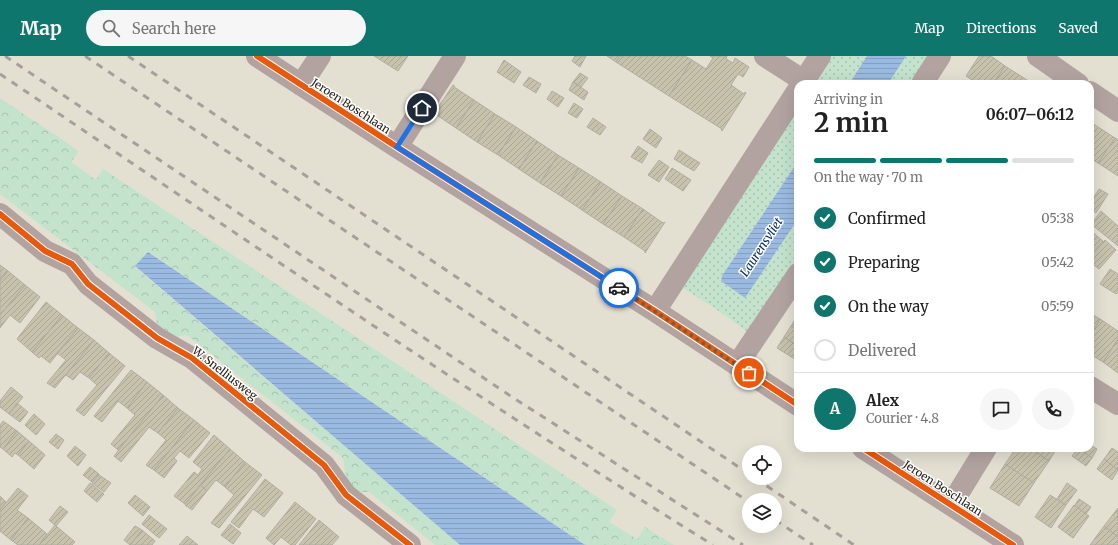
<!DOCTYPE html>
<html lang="en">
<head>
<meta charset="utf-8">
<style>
	body { margin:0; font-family:Merriweather,serif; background:#f6f6f6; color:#222; height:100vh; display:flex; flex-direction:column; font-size:15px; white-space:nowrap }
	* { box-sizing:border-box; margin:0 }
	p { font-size:13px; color:#767676 }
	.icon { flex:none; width:22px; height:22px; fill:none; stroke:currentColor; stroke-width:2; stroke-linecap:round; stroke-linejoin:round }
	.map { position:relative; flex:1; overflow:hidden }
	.side { position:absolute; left:794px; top:24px; width:300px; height:372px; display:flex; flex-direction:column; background:#fff; border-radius:12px; box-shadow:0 4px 16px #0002 }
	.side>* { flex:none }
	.fabs { position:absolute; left:742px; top:389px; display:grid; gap:8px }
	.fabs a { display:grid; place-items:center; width:40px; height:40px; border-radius:50%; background:#fff; box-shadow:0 4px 16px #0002; font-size:20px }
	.pin { position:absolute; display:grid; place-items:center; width:34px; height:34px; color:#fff; margin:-17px; border:2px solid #fff; border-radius:50%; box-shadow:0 1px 4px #0007 }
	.courier { position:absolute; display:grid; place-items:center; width:40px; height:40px; margin:-20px; border:3px solid #1a73e8; border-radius:50%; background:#fff; color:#222; box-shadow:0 1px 5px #0007 }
	.overview em { font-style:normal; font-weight:700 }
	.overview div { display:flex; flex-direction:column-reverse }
	.overview { display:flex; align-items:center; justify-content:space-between; height:68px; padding:0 20px }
	h1 { font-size:26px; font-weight:700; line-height:30px }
	.bar { display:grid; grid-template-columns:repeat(4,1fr); gap:6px 4px; align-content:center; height:48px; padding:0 20px }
	.bar i { height:5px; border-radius:3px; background:#e0e0e0 }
	.bar .on { background:#0f766e }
	.bar p { grid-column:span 4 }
	.line { display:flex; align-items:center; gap:10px; padding:0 20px; border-top:1px solid #e0e0e0 }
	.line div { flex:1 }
	.round { display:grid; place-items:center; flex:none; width:42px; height:42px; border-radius:21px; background:#f6f6f6 }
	ol { padding:0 20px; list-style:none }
	li { display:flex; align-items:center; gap:12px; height:44px }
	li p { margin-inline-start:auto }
	li .icon { padding:4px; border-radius:50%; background:#0f766e; color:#fff; stroke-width:4 }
	li:last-child { color:#767676 }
	li i { width:22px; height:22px; border:2px solid #e0e0e0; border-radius:50% }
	header { display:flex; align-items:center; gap:24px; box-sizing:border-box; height:56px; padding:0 20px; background:#0f766e; color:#fff }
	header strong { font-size:19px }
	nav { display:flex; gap:22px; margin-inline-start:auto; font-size:14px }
	.search { width:280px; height:36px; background:#f6f6f6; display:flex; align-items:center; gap:10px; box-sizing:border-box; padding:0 14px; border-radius:22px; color:#767676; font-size:15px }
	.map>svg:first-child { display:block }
	.grass { fill:url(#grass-dots) }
	.forest { fill:url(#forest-crowns) }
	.water { fill:url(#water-rules) }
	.building { fill:url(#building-hatch); stroke:#b0aea4 }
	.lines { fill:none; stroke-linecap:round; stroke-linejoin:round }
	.street { stroke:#b2a3a1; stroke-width:22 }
	.rail { stroke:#a89f9a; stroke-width:3; stroke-dasharray:7 7; stroke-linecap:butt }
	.cycleway-casing { stroke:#fff; stroke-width:8 }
	.cycleway { stroke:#e8590c; stroke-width:6 }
	.done { stroke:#646156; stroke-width:4; stroke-dasharray:0 7.2 }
	.route { stroke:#1a73e8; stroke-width:5 }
	.labels { text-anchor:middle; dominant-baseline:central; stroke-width:3; stroke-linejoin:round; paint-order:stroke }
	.street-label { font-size:11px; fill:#1f1d14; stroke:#fff }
	.water-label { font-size:12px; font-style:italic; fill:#002c63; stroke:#fff }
</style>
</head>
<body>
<header>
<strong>Map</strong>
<div class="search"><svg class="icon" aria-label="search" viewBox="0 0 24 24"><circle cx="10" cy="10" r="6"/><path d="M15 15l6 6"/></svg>Search here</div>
<nav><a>Map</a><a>Directions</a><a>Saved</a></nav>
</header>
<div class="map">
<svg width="1118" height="489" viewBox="0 0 1118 489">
	<defs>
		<pattern id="grass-dots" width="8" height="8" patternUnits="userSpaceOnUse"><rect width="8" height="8" fill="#c3e3cd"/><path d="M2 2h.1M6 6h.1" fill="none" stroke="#a7c2af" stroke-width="1.8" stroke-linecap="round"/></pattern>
		<pattern id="forest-crowns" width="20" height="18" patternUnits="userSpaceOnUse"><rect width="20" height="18" fill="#c3e3cd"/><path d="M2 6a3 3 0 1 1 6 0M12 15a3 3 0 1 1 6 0" fill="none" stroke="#a7c2af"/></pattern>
		<pattern id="water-rules" width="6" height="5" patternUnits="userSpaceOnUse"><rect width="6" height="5" fill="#9bbae1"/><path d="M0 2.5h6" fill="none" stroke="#859fc0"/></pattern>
		<pattern id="building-hatch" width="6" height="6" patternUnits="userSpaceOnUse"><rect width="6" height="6" fill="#c6c2ac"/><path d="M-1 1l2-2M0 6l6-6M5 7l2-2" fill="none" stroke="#aaa693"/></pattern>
	</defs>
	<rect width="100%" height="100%" fill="#e3e0d2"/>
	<path class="grass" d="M831 0H867L849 28H813Z
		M906 0H929L911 28H888Z
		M798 50V105L722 220 721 225 745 242 798 163V201L749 277 716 253 678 229Z"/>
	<path class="forest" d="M0 42 79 95 71 106 96 124 103 113 617 454 609 466 637 483 645 471 674 489H585L149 196 135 211 460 489H435L369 436H358L347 427 343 402 187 279 169 282 158 273 155 256 0 138Z"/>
	<path class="water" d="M867 0H906L888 28H849Z
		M798 105V163L745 242 721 225 722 220Z
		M148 196 585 489H460L135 210Z"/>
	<path class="building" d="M374 0H408L398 15Z
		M575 0H586L580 11 572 5Z
		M607 0H620L616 6Z
		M620 0H685L692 4 669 40 616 6Z
		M710 0H727L726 3 733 7 735 2 749 11 743 21 738 18 731 29 744 38 745 36 746 37 722 75 721 74 722 73 669 40 692 4 706 13 713 2Z
		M979 0H991L1005 10 993 28H978L966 20Z
		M504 4 521 16 514 27 497 16Z
		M1005 10 1027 24 1025 28H993Z
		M580 17 588 22 581 31 573 26Z
		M529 21 541 28 536 37 523 29Z
		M573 26 588 36 584 44 569 34Z
		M453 29H454V31L474 44 456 72 435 58V60L433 59Z
		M552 35 564 42 558 51 547 43Z
		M474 44 495 58 477 86 456 72Z
		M574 47 583 53 577 62 568 57Z
		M495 58 516 71 498 99 477 86Z
		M593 62 606 71 600 79 587 71Z
		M1092 67 1115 82 1098 107 1090 102V70Z
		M516 71 537 85 519 113 498 99Z
		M650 73 662 82 656 92 643 83Z
		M1115 82 1118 84V120L1098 107Z
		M537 85 558 99 540 127 519 113Z
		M638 90 648 97 642 107 631 101Z
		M679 94 700 107 694 115 674 103Z
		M558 99 579 112 561 140 540 127Z
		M659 104 669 111 659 126 648 119Z
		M579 112 601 126 582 154 561 140Z
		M672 112 691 124 683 135 665 123Z
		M601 126 622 140 603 168 582 154Z
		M1099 133 1108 138 1096 157 1090 153V147Z
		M622 140 643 153 624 181 603 168Z
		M643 153 663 167 665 166 645 197V195L624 181Z
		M1101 155 1118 170V190L1091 168Z
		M1090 174 1103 185 1090 200Z
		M1105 184 1116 194 1099 213 1090 206V201Z
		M0 209 8 215 0 224Z
		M1110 213 1118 218V236L1116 238 1100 228Z
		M8 215 25 229 0 259V225Z
		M25 229 40 241 20 267 10 259 0 272V259Z
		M46 246 62 259 32 296 17 283Z
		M1090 257 1100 263 1090 279Z
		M62 259 78 272 50 307 41 300 39 302 32 296Z
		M797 260H798V275L791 270Z
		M1100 263 1118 275V283L1103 306 1090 298V279Z
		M791 270 798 275V290L784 281Z
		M78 272 94 284 55 332 47 327 66 304 57 297Z
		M784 281 798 290V305L777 292Z
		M1118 283V317L1103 306Z
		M94 284 109 297 89 322 80 316 73 324 66 319Z
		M109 297 125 310 84 360 76 354 97 329 89 322Z
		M131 314 147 326 127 352 118 345 102 366 94 360Z
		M147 326 163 339 118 394 111 388 135 359 127 352Z
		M11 331 23 341 9 358 0 351V345Z
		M163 339 178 352 158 377 149 371 121 406 114 400Z
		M17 347 28 356 20 366 9 358Z
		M178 352 194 364 154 414 146 409 166 384 158 377Z
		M34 358 45 368 36 379 25 369Z
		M194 364 210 377 189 402 180 395 174 402 177 405 164 422 154 414Z
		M3 365 17 375 3 393 0 391V369Z
		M17 375 29 385 18 399 15 397 12 401 3 393Z
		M56 378 64 384 58 393 49 386Z
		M214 379 230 393 185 448 174 440 194 416 198 419 202 413 193 406Z
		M29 385 45 399 34 413 18 399Z
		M1090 389 1097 393 1092 402 1078 392H1090Z
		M75 390 86 399 78 410 67 400Z
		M1016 392H1030L1049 405 1034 427 1005 408Z
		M1030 392H1057L1049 405Z
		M1078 392 1092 402 1086 410 1072 400Z
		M1112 392 1118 396V414L1104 403Z
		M230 393 245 406 225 431 216 424 207 435 200 429Z
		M1104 403 1118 414 1112 424 1097 413Z
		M245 406 262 419 219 472 211 467 234 439 225 431Z
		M1005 408 1034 427 1019 450 990 432Z
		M90 411 99 418 92 426 83 419Z
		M99 419 111 427 104 436 92 427Z
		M265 423 283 437 264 461 253 453 239 472 231 466Z
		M90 427 104 438 97 446 84 435Z
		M1067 427 1077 434 1066 449 1057 443Z
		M200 429 207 435 192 454 185 449Z
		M18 432 28 440 17 454 28 462 11 484 0 475V454Z
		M135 439 150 451 143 460 128 447Z
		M1050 439 1066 449 1051 472 1035 461Z
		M0 440 6 446 0 454Z
		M1079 443 1091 451 1086 458 1075 449Z
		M295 446 316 463 295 489H291L281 481 274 489 266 482Z
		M1074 449 1089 460 1073 482 1058 471Z
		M60 450 68 456 56 470 49 464Z
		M1118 452V481L1104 470Z
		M149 459 167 473 159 482 142 468Z
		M28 462 47 478 39 489H18L11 484Z
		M319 464 339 481 332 489H299Z
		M230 468 241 477 233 488 221 479Z
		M55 469 75 486 72 489H39Z
		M135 470 142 474 130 489 124 484Z
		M1104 470 1118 481V489H1090Z
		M142 474 155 485 152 489H130Z
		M187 480 198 489H179Z"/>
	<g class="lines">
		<path class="street" d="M257 0 397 91 655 255 798 349
			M765 0 804 25
			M1038 0 1078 28
			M802 28 820 0
			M922 28 940 0
			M301 29 320 0
			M1090 36 1118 55
			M397 91 455 0
			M0 158 45 195 72 208 88 228 157 282 192 302 324 409 346 439 410 489
			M655 255 798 34
			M737 309 798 218
			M1090 331 1118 348
			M863 392 1013 489
			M951 449 986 392"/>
		<path class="rail" d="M5 0 512 341 743 489
			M85 0 749 446
			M128 0 749 418
			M0 18C236 177 471 339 713 489
			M755 422 854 489
			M775 464 813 489"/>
		<defs>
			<path id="cycleway" d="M257 0 397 91 655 255 798 349
				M0 158 45 195 72 208 88 228 157 282 192 302 324 409 346 439 410 489
				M863 392 1013 489"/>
		</defs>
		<use href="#cycleway" class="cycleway-casing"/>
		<use href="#cycleway" class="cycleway"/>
	</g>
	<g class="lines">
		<path class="done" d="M619 232 749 317"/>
		<path class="route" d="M422 52 397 91 619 232"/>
	</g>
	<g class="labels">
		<g class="street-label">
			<text transform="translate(351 50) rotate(33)">Jeroen Boschlaan</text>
			<text transform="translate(225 317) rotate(38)">W. Snelliusweg</text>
			<text transform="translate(943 432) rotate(33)">Jeroen Boschlaan</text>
		</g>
		<g class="water-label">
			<text transform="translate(761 191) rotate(-57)">Laurensvliet</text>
		</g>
	</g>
</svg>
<div class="fabs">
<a><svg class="icon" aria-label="locate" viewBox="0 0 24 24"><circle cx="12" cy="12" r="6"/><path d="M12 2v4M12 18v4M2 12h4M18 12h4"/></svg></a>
<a><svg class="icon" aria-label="layers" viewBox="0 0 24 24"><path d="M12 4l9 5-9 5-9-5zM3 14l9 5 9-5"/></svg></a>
</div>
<div class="pin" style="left:749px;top:317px;background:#ea580c"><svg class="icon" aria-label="bag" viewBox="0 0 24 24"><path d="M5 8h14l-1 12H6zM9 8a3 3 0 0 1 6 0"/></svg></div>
<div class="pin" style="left:422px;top:52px;background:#1f2937"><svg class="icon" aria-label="home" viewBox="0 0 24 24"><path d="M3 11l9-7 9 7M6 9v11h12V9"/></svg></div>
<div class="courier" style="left:619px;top:232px"><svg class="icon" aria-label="car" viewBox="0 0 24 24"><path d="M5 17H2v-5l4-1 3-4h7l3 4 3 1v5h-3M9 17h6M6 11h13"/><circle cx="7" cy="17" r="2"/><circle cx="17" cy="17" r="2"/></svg></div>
<section class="side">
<div class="overview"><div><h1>2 min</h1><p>Arriving in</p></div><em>06:07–06:12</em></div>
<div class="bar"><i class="on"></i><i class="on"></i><i class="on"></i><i></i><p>On the way · 70 m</p></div>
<ol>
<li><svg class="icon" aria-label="check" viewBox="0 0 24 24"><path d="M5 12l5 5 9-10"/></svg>Confirmed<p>05:38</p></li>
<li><svg class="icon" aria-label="check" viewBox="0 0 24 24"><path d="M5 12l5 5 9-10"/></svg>Preparing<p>05:42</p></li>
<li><svg class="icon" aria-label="check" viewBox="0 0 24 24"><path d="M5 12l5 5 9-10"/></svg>On the way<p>05:59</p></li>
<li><i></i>Delivered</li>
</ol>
<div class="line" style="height:72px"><b class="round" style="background:#0f766e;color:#fff">A</b><div><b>Alex</b><p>Courier · 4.8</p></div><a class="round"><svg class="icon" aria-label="chat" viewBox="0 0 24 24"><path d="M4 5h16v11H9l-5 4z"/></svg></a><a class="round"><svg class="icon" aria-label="phone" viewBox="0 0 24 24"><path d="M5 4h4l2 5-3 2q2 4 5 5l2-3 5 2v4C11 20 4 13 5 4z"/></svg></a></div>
</section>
</div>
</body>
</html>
